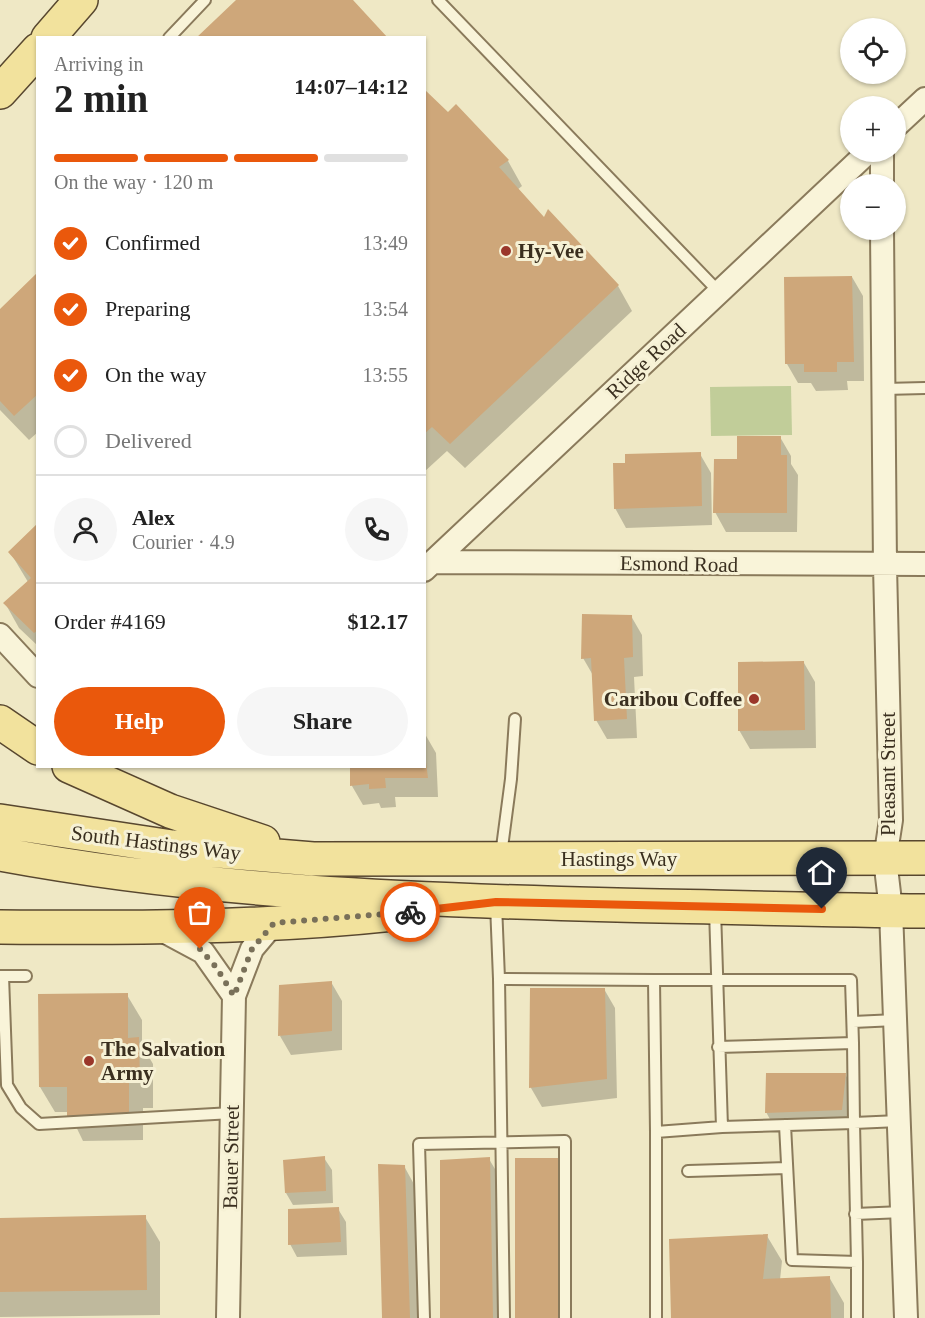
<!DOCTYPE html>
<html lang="en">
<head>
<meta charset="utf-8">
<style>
	body { margin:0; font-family:"Times New Roman",serif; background:#f6f6f6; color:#222; height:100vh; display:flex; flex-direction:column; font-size:22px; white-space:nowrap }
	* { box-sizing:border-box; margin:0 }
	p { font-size:20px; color:#767676 }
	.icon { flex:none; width:33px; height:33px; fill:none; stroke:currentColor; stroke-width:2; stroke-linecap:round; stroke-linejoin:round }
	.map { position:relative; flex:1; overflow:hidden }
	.details { position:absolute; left:36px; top:36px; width:390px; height:732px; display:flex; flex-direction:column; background:#fff; border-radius:0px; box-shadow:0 2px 4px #0004 }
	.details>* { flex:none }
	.buttons { position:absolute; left:840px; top:18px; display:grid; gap:12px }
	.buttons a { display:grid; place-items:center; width:66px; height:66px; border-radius:50%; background:#fff; box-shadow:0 2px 4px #0004; font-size:30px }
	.pin { position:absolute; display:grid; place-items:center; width:51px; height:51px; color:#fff; margin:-62px -26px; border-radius:50% 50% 50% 0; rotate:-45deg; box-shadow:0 0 6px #0007 }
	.pin .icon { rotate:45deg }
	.courier { position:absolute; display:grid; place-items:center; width:60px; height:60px; margin:-30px; border:4px solid #ea580c; border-radius:50%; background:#fff; color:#222; box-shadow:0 2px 8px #0007 }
	.headline em { font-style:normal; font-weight:600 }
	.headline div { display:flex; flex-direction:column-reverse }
	.headline { display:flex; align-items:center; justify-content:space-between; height:102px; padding:0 18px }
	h1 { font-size:39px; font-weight:600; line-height:45px }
	.bar { display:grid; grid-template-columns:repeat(4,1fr); gap:9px 6px; align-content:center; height:72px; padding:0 18px }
	.bar i { height:8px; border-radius:4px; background:#e0e0e0 }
	.bar .active { background:#ea580c }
	.bar p { grid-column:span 4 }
	.line { display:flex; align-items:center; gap:15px; padding:0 18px; border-top:2px solid #e0e0e0 }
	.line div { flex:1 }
	.round { display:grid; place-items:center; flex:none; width:63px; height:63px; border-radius:32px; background:#f6f6f6 }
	ol { padding:0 18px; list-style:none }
	li { display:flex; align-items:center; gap:18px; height:66px }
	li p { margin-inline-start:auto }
	li .icon { padding:6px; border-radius:50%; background:#ea580c; color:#fff; stroke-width:4 }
	li:last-child { color:#767676 }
	li i { width:33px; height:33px; border:3px solid #e0e0e0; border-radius:50% }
	.button { display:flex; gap:12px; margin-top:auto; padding:12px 18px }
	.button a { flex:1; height:69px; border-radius:36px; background:#ea580c; color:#fff; font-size:24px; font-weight:600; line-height:69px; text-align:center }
	.button a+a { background:#f6f6f6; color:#222 }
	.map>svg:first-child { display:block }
	.green { fill:#c1cd99 }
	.shadow { fill:#0003 }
	.building { fill:#cea77a }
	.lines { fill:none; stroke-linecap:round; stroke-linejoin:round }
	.lane-casing { stroke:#8a7a5b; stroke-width:14 }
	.street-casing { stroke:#8a7a5b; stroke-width:26 }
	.primary-casing { stroke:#58472f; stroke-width:36 }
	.lane { stroke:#f9f4d9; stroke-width:10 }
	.street { stroke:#f9f4d9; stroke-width:22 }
	.primary { stroke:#f2e29d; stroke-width:33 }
	.done { stroke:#797059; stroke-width:6; stroke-dasharray:0 10.8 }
	.route { stroke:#ea580c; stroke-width:8 }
	.poi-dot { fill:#9a372a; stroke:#f6f1d5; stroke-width:2 }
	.labels { text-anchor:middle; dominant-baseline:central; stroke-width:6; stroke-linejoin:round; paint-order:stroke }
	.poi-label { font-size:21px; font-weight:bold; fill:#3a2f1f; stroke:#f6f1d5; text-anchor:start }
	.street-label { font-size:21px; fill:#3a2f1f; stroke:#f6f1d5 }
</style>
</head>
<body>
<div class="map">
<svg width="925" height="1318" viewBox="0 0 925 1318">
	<rect width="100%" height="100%" fill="#efe8c5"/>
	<path class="green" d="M791 386 792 435 711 436 710 387Z"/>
	<path class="shadow" d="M424 91 448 115 456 106 508 161 522 186 517 190 544 219 618 286 632 311 465 468 447 451 424 472Z
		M38 274V432L29 440 0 410V311Z
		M852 277 863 296 864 381H847L848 390 816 391 811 383H798L787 364Z
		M780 437 791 456V464L798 475 797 532H726L715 512 739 461Z
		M700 454 711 473 712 525 626 528 615 508Z
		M38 525V646L19 628 5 603 28 582 10 552Z
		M631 616 642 635 643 676 634 677 637 738 607 739 596 720 594 677 583 658Z
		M804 663 815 682 816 748 750 749 739 730Z
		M425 734 436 753 438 797H395L396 807 381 808 379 803 363 805 352 786V766H424Z
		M331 982 342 1001V1050L291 1055 280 1036Z
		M604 989 615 1008 617 1098 542 1107 531 1088 532 990Z
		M127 995 142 1020V1045L153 1064V1108H143V1140L83 1141 69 1112H55L40 1087Z
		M845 1074 856 1093 853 1129 777 1132 766 1112Z
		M324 1158 332 1170 333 1203 293 1205 286 1193Z
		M489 1159 504 1184 507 1318H441Z
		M404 1166 415 1186 420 1318H383Z
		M338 1209 346 1222 347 1255 297 1257 290 1244Z
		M145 1217 160 1242V1315L0 1317V1219Z
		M767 1236 782 1261 780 1280 829 1277 844 1303V1318H673Z"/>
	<path class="building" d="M236 0H353L388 38H196Z
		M424 89 448 112 456 104 509 160 499 167 544 217 548 209 619 285 450 444 432 427 424 434Z
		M38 272V394L14 416 0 401V309Z
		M852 276 854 362H837V372H804V364H785L784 277Z
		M737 436H781V455H787V513H713L714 459H737Z
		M701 452 702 506 614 509 613 463H625V454Z
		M38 523V630L34 633 3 603 31 578 8 552Z
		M582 614 632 615 633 657 624 658 627 719 594 721 591 658 581 659Z
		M804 661 805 730 738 731V662Z
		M424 747 428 778H385L386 788 369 789V784L350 786V766H424Z
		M332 981V1031L278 1036 279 985Z
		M530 988H605L607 1079 529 1088Z
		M128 993V1038L139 1037 140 1083H129V1116H67V1087H39L38 994Z
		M766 1073H846L842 1110 765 1113Z
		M325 1156 326 1191 285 1193 283 1160Z
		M490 1157 493 1318H440V1160Z
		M515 1158H560V1318H515Z
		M378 1164 405 1165 410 1318H382Z
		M339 1207 341 1242 288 1245V1209Z
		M146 1215 147 1290 0 1292V1218Z
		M768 1234 763 1279 830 1276 831 1318H671L669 1239Z"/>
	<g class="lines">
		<defs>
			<path id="lane" d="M438 0 719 292
				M169 38 205 0
				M884 389 925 388
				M501 855 511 779 515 719
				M496 904 499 979
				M0 976H26
				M3 976 7 1085 21 1108 39 1124 232 1113
				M853 1022 896 1020
				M853 1043 854 1123 899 1121
				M722 1127 854 1123 857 1262 792 1260 785 1125
				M656 1132 654 980H851L853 1043 718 1047
				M688 1171 787 1168
				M855 1214 903 1212
				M424 1318 419 1144 565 1141V1318
				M504 1318 499 979 654 980
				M656 1318V1132L722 1127 715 910
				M857 1318V1262"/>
			<path id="street" d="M896 126 925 99
				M882 152V184
				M882 230 885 566 891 820 885 859 891 910 906 1318
				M433 562 925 564
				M424 570 868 152
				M0 635 38 676
				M162 930 203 952 234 996
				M228 1318 234 996 252 949 274 923"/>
			<path id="primary" d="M48 38 81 0
				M0 92 38 50
				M0 722 38 748
				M69 766 170 811 263 842
				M0 821 172 847 313 859 925 858
				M0 854C204 892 411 900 617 905 720 907 822 910 925 911
				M0 927C131 928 262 928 393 914"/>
		</defs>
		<use href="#lane" class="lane-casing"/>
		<use href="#street" class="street-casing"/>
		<use href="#primary" class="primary-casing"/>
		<use href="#lane" class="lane"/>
		<use href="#street" class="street"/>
		<use href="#primary" class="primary"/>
	</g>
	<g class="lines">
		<path class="done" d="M200 949 216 967 234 996 252 949 274 923 410 912"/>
		<path class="route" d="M410 912 496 902 822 909"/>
	</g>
	<g class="poi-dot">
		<circle cx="506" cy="251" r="6"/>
		<circle cx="754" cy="699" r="6"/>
		<circle cx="89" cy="1061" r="6"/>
	</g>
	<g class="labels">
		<g class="poi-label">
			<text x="518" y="251">Hy-Vee</text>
			<text x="742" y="699" text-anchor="end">Caribou Coffee</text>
			<text x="101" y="1049">The Salvation<tspan x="101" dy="24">Army</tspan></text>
		</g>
		<g class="street-label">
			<text transform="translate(646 361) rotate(-43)">Ridge Road</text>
			<text transform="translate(679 564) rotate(1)">Esmond Road</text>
			<text transform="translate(888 774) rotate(-90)">Pleasant Street</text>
			<text transform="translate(156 843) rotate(7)">South Hastings Way</text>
			<text x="619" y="859">Hastings Way</text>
			<text transform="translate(231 1157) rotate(-89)">Bauer Street</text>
		</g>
	</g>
</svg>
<div class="buttons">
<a><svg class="icon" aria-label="locate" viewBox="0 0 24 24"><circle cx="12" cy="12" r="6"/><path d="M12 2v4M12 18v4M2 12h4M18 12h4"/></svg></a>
<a>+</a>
<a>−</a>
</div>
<div class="pin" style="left:200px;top:949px;background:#ea580c"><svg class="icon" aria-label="bag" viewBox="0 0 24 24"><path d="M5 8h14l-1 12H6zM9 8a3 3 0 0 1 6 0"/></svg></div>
<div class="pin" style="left:822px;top:909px;background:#1f2937"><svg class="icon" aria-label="home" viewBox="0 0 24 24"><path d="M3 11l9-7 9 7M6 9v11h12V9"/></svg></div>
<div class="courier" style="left:410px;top:912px"><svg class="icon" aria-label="bike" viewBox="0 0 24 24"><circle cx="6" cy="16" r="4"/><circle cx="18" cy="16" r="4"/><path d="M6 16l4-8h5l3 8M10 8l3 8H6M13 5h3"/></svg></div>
<section class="details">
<div class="headline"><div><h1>2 min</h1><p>Arriving in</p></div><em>14:07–14:12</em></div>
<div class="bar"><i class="active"></i><i class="active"></i><i class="active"></i><i></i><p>On the way · 120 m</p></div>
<ol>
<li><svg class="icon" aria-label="check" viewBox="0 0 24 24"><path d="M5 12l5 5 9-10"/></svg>Confirmed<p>13:49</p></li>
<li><svg class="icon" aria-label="check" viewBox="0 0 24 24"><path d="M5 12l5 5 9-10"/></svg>Preparing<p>13:54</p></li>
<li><svg class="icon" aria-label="check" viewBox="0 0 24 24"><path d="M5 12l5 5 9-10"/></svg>On the way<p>13:55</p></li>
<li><i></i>Delivered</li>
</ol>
<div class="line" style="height:108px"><a class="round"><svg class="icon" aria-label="person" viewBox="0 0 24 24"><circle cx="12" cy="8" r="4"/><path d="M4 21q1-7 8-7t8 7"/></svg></a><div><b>Alex</b><p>Courier · 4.9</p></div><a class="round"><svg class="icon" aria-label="phone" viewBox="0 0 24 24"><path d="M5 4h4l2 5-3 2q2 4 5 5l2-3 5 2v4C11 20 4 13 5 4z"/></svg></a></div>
<div class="line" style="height:78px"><div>Order #4169</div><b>$12.17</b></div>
<div class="button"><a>Help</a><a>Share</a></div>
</section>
</div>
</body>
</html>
